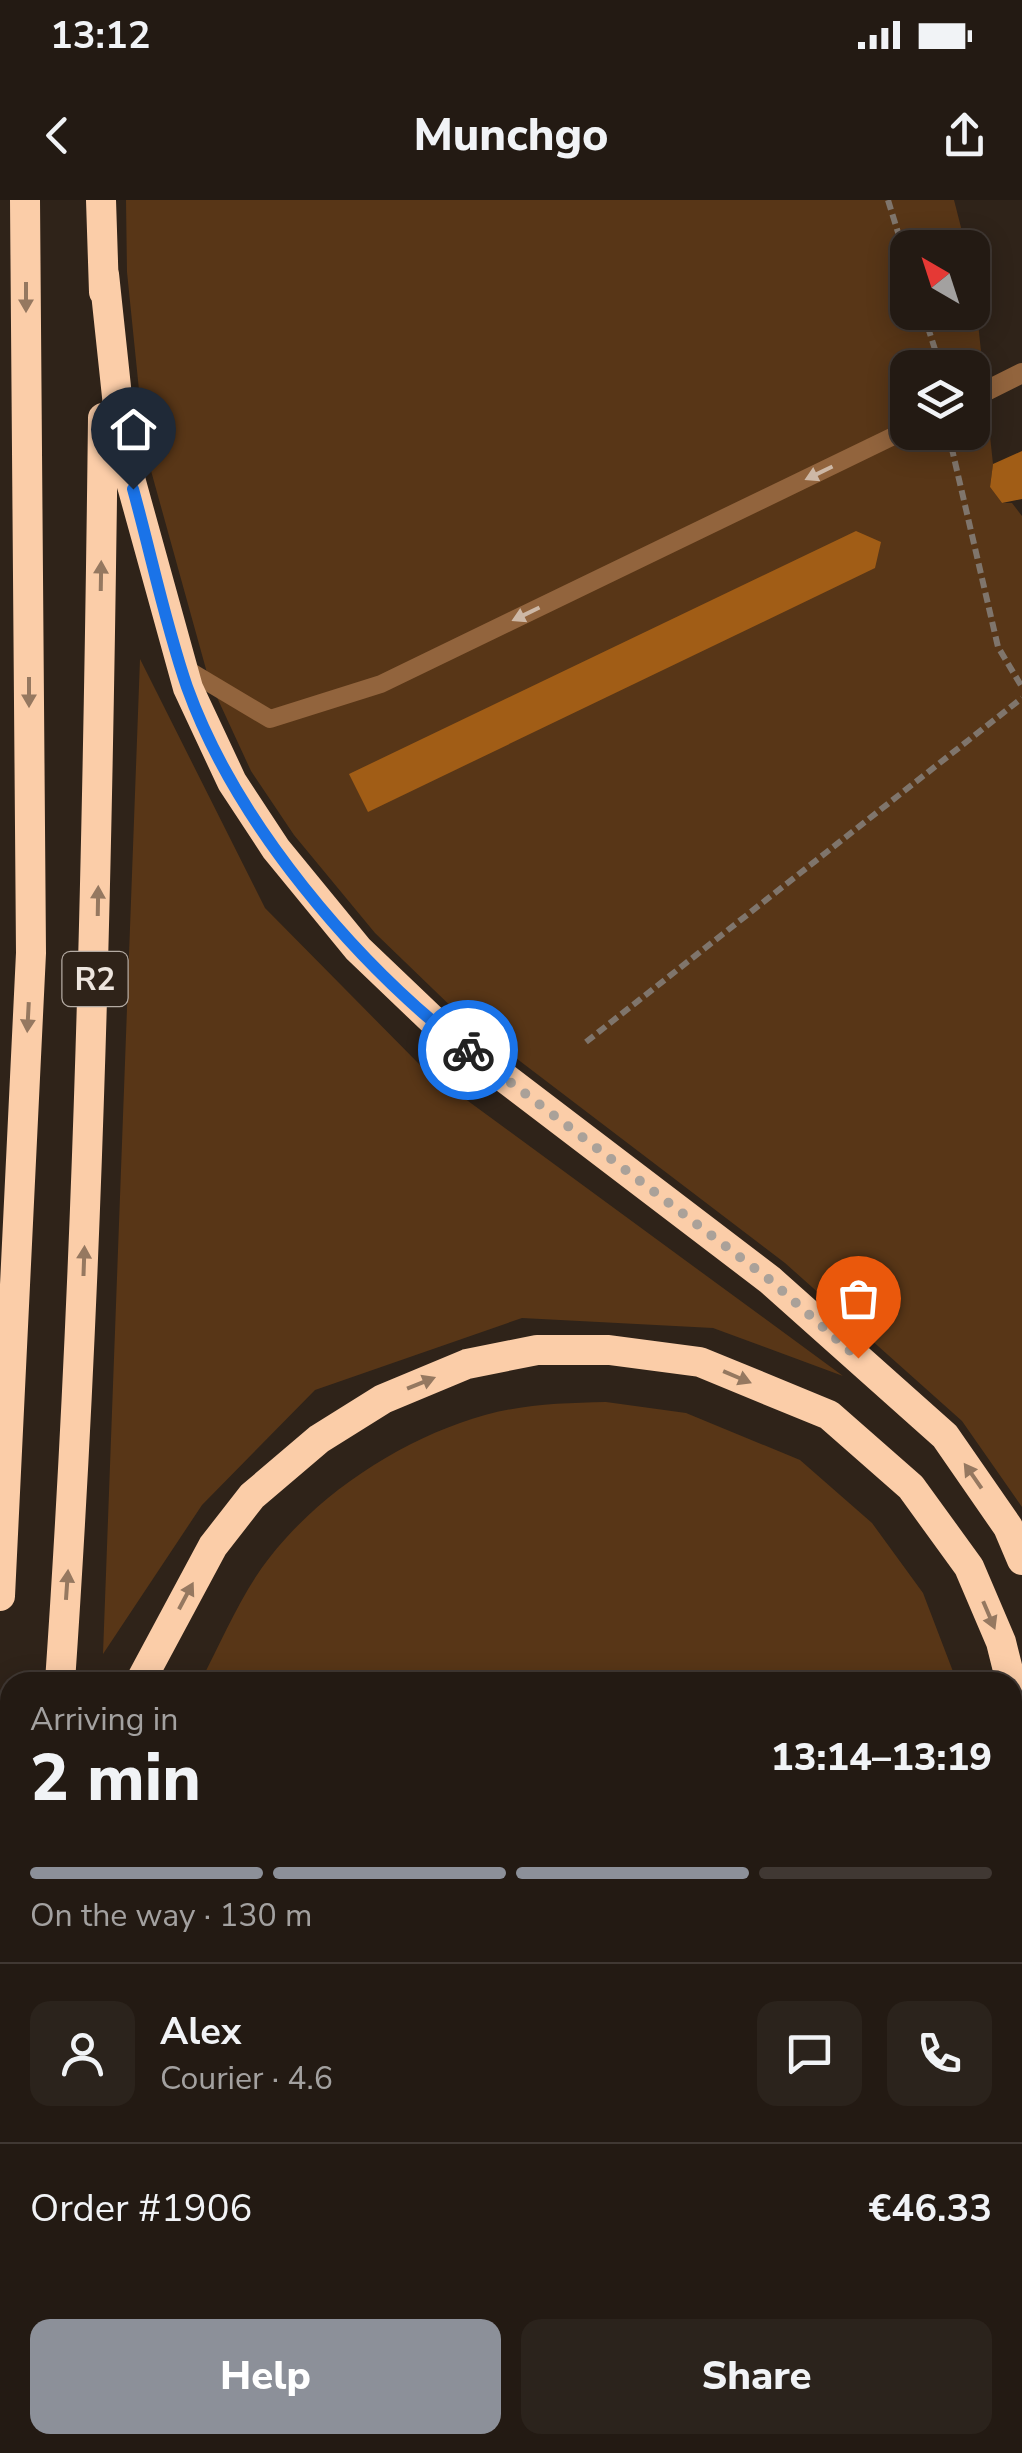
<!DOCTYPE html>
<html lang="en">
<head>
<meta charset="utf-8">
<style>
	body { margin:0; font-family:"Nunito Sans",sans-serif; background:#2b231c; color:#f1f3f6; height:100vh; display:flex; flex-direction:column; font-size:38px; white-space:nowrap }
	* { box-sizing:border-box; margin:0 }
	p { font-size:32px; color:#a3a1a0 }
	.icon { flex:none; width:55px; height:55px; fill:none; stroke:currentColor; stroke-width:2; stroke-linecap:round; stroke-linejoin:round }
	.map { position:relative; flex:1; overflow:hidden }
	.side { position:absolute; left:0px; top:1472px; width:1022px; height:782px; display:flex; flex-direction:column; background:#231a13; border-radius:30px 30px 0 0; box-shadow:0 5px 25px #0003,0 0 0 2px #403833 }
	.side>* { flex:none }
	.needle { width:65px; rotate:321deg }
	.tools { position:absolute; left:890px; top:30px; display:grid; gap:20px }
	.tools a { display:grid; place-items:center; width:100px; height:100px; border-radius:20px; background:#231a13; box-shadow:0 5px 25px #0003,0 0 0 2px #403833; font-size:50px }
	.pin { position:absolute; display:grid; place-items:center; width:85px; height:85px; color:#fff; margin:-102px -42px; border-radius:50% 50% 50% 0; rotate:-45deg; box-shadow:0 0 10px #0007 }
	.pin .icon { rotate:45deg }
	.courier { position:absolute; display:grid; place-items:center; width:100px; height:100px; margin:-50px; border:8px solid #1a73e8; border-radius:50%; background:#fff; color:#222; box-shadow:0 2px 12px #0007 }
	.overview em { font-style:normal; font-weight:800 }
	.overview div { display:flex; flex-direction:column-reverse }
	.overview { display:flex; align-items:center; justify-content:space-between; height:170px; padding:0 30px }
	h1 { font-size:65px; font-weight:800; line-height:75px }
	.bar { display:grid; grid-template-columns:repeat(4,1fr); gap:15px 10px; align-content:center; height:120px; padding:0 30px }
	.bar i { height:12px; border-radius:8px; background:#403833 }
	.bar .current { background:#8c9099 }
	.bar p { grid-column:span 4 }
	.line { display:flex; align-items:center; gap:25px; padding:0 30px; border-top:2px solid #403833 }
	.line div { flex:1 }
	.round { display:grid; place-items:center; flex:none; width:105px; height:105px; border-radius:20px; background:#2b231c }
	.cta { display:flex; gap:20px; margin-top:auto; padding:20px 30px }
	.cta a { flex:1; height:115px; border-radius:20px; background:#8c9099; color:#fff; font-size:40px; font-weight:800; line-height:115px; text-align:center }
	.cta a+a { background:#2b231c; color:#f1f3f6 }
	.status { display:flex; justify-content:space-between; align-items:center; height:70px; padding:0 50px; background:#231a13; direction:ltr }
	.status svg { height:28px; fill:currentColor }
	header { display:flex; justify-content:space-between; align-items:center; height:130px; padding:0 30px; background:#231a13; font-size:45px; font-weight:800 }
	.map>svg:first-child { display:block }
	.green { fill:#583617; fill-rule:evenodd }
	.water { fill:#a15d16 }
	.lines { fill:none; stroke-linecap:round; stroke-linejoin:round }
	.path { stroke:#7f756c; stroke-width:6; stroke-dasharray:10 5; stroke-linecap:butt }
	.lane { stroke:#92643d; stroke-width:18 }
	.street { stroke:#92643d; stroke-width:20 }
	.highway { stroke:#fbcda8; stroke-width:30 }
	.oneway { fill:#957860 }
	.oneway2 { fill:#cdb8a6 }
	.done { stroke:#aaa199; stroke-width:10; stroke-dasharray:0 18 }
	.route { stroke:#1a73e8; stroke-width:12 }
	.labels { text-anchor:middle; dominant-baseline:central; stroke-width:8; stroke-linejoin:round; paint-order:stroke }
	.shield { fill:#2f2319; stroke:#b4aba3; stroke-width:2.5 }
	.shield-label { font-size:32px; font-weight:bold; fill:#ede5de }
</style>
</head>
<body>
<div class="status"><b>13:12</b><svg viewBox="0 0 49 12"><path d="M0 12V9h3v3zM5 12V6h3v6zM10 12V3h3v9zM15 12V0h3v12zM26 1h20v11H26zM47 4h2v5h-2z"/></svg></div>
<header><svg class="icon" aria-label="back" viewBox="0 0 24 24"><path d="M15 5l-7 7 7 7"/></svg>Munchgo<svg class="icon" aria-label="share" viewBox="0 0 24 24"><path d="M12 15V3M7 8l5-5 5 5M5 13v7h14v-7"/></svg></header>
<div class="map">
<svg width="1022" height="2253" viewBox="0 0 1022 2253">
	<rect width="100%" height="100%" fill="#2f2319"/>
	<path class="green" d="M126 0H954L966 47 908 48V112H972L973 76 993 264 990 287 1002 303H1012L1022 316V1307L962 1221 785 1063 462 817 375 733 294 635 251 571 209 480 145 249 127 72ZM908 168H972V232H908Z
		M140 459 265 708 423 868 843 1176 713 1128 522 1118 315 1190 202 1305 103 1454Z
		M606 1202 686 1213 800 1260 872 1323 923 1393 957 1482H200C219 1447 235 1408 257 1375 307 1300 399 1239 485 1215 525 1204 565 1203 606 1202Z
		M1022 1855V2067L1013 2074 1012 1868Z
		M73 2245H460L465 2253H72Z"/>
	<path class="water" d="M1022 251V299L1002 303 990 287 993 264Z
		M856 331 881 342 875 368 368 612 349 574Z"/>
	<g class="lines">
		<path class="path" d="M888 0 908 65
			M923 112 941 168
			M948 232 998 447 1022 487
			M586 842 1022 498"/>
		<path class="lane" d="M181 466 270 519 381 484 906 230"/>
		<path class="street" d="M972 198 1022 173
			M906 230H908"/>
		<path class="highway" d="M101 0 104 92
			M104 74 123 253 188 488 232 582 276 649 358 749 447 834 770 1080 945 1236 1008 1327 1022 1360
			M0 1396 31 753 25 0
			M60 1482C89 1061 98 640 103 218
			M140 1482 213 1346 252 1296 319 1239 383 1199 467 1164 537 1150H609L700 1162 829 1215 911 1287 969 1367 1001 1442 1011 1482
			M1012 1487 1022 1523
			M1012 1675 1022 1614
			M1012 1814 1022 1800
			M0 1937 10 1939
			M0 1976 10 1978
			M0 2233 10 2124
			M18 2253 19 2245"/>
	</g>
	<defs><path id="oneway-solid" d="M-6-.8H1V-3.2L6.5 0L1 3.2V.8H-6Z" transform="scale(2.5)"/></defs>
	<g class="oneway">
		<use href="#oneway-solid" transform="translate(26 97) rotate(90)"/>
		<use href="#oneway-solid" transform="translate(101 376) rotate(-89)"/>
		<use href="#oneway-solid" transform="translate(29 492) rotate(90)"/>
		<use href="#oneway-solid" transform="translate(98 701) rotate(-89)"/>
		<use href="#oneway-solid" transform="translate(28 817) rotate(93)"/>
		<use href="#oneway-solid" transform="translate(84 1061) rotate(-88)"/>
		<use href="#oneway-solid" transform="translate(737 1177) rotate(23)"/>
		<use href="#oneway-solid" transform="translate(421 1183) rotate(-22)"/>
		<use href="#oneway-solid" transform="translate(973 1276) rotate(-125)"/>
		<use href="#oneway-solid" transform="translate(67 1385) rotate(-86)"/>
		<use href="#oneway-solid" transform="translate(186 1396) rotate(-62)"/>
		<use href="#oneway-solid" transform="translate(989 1415) rotate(67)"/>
	</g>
	<g class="oneway2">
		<use href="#oneway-solid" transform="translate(819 273) rotate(154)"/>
		<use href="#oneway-solid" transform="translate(526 414) rotate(154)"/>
	</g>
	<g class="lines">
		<path class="done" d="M468 850 770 1080 858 1158"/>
		<path class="route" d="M133 289C151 354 165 423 187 487 236 623 355 763 468 850"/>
	</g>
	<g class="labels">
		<rect class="shield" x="62.5" y="752" width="65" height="54" rx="8"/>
		<g class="shield-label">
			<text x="95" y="779">R2</text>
		</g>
	</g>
</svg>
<div class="tools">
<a><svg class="needle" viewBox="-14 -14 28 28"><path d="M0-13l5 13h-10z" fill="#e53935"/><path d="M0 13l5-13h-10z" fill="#a3a1a0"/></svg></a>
<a><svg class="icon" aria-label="layers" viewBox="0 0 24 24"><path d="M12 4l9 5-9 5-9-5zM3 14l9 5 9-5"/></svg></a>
</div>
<div class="pin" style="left:858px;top:1158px;background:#ea580c"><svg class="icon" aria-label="bag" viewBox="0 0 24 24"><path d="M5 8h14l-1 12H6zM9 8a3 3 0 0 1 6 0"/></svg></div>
<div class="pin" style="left:133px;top:289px;background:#1f2937"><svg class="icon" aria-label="home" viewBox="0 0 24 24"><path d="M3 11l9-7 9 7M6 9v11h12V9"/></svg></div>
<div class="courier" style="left:468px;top:850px"><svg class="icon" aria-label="bike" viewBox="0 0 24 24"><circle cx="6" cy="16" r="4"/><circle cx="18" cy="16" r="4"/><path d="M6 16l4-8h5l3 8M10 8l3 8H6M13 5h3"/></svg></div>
<section class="side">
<div class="overview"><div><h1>2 min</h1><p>Arriving in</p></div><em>13:14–13:19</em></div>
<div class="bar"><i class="current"></i><i class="current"></i><i class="current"></i><i></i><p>On the way · 130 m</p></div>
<div class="line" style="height:180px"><a class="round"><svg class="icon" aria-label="person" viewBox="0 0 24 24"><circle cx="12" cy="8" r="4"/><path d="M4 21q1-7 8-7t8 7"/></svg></a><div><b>Alex</b><p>Courier · 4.6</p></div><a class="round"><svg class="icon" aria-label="chat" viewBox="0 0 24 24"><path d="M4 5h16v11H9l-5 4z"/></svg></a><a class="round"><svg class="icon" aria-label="phone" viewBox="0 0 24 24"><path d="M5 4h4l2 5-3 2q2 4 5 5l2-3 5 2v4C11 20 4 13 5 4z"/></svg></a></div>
<div class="line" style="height:130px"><div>Order #1906</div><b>€46.33</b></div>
<div class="cta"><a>Help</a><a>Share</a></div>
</section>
</div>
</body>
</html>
